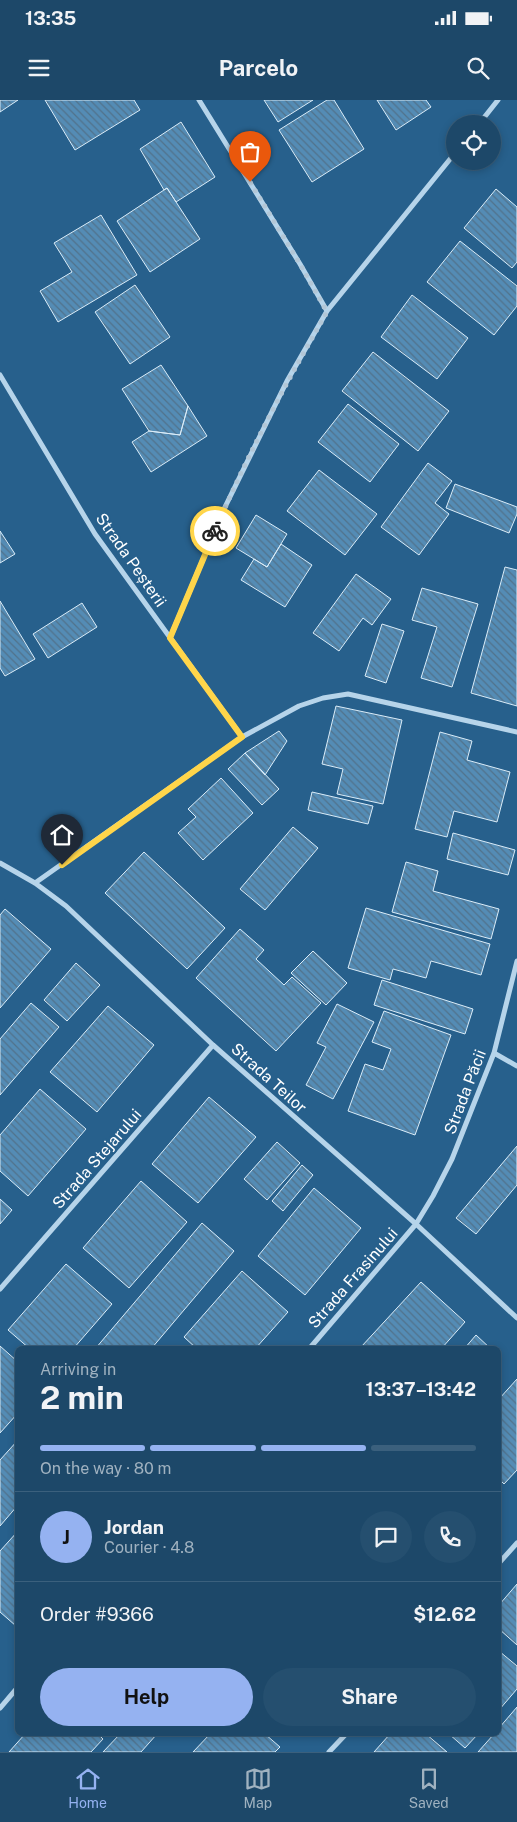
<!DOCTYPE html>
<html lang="en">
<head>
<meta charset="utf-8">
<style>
	body { margin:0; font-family:"Public Sans",sans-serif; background:#254f6f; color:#f1f3f6; height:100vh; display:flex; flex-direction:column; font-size:19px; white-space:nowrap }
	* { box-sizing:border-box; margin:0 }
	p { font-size:16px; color:#a0b2c0 }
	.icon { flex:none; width:28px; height:28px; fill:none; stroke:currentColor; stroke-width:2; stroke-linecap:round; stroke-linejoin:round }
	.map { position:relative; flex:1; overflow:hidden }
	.sheet { position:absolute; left:15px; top:1246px; width:486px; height:390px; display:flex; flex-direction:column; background:#1d4869; border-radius:8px; box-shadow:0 2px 8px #0003,0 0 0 1px #3b607d }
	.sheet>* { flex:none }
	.buttons { position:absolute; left:446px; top:15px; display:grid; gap:10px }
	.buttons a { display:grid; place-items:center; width:55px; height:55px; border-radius:50%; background:#1d4869; box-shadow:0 2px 8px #0003,0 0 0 1px #3b607d; font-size:25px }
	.pin { position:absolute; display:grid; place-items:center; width:42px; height:42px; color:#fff; margin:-51px -21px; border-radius:50% 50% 50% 0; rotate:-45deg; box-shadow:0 0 5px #0007 }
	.pin .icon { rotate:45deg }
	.courier { position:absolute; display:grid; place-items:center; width:50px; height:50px; margin:-25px; border:4px solid #ffd54a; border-radius:50%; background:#fff; color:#222; box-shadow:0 1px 6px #0007 }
	.headline em { font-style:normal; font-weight:700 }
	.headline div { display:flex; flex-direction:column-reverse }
	.headline { display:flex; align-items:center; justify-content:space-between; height:85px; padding:0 25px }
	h1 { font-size:32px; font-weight:700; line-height:38px }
	.bar { display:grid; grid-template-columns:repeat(4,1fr); gap:8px 5px; align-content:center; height:60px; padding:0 25px }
	.bar i { height:6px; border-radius:4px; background:#3b607d }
	.bar .selected { background:#95b2f1 }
	.bar p { grid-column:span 4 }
	.line { display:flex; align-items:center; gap:12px; padding:0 25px; border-top:1px solid #3b607d }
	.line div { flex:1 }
	.round { display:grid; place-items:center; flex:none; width:52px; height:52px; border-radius:26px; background:#254f6f }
	.button { display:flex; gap:10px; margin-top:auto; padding:10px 25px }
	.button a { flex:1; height:58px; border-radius:30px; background:#95b2f1; color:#111; font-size:20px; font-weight:700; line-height:58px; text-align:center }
	.button a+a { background:#254f6f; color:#f1f3f6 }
	.status { display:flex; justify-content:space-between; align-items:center; height:35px; padding:0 25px; background:#1d4869; direction:ltr }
	.status svg { height:14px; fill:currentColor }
	header { display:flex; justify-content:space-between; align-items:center; height:65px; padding:0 25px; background:#1d4869; font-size:22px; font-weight:700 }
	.tab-bar { display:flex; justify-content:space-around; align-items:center; height:70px; border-top:1px solid #3b607d; background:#1d4869; font-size:14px; color:#a0b2c0 }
	.tab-bar a { display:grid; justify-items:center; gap:2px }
	.tab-bar .selected { color:#95b2f1 }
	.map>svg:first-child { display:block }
	.building { fill:url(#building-back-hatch); stroke:#daecf8 }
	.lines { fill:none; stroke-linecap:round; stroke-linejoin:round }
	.minor { stroke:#b6d4ea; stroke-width:5 }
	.done { stroke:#b3c7d7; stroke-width:5; stroke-dasharray:0 9 }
	.route { stroke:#ffd54a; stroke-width:6 }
	.labels { text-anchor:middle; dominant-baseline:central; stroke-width:4; stroke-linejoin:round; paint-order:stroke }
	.street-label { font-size:16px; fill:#fff; stroke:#27608c }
</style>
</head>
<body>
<div class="status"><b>13:35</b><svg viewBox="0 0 49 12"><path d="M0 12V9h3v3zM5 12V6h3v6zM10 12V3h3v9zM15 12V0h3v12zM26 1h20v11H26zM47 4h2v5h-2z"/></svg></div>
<header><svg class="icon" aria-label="menu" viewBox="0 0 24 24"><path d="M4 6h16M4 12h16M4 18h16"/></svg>Parcelo<svg class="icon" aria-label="search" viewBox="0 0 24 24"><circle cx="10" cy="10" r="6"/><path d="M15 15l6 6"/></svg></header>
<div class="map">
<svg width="517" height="1652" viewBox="0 0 517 1652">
	<defs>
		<pattern id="building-back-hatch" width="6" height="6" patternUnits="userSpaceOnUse" patternTransform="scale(1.25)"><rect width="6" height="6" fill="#548cb5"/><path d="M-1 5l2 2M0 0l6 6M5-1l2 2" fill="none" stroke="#51728b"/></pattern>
	</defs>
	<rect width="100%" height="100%" fill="#27608c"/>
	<path class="building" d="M0 0H18L0 12Z
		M45 0H134L140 10 75 50Z
		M264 0H313L278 22Z
		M327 0H334L364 49 312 82 279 30Z
		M377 0H426L431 7 396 30Z
		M181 22 215 77 176 102 167 88 164 90 140 49Z
		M167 88 200 139 150 172 117 121Z
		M496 89 517 107V162L512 168 464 128Z
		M101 115 137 175 58 222 40 191 72 172 54 143Z
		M460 141 517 186V206L494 235 427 182Z
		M135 185 170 237 130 264 95 212Z
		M412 195 468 238 437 279 381 237Z
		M373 252 449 311 418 351 342 291Z
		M161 265 188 306 180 335 149 331 122 289Z
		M348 304 399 344 370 382 318 342Z
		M188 306 207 336 151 372 132 342 149 331 180 335Z
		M428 363 452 381 435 403 449 414 419 455 381 427Z
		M319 370 377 414 345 455 287 411Z
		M455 384 517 407V414L509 433 446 408Z
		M256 415 287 434 267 467 236 448Z
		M0 431 15 454 0 463Z
		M281 444 312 465 285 507 241 480 254 459 267 467Z
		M505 467 517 470V606L471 593Z
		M356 474 391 499 372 525 363 518 339 551 313 533Z
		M422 488 478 504 452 587 421 578 437 527 412 520Z
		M0 501 35 559 5 576 0 568Z
		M82 503 97 527 48 558 33 534Z
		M382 524 404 531 386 583 365 576Z
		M336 606 402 620 383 704 337 694 343 669 322 664Z
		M279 631 287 641 265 675 245 653Z
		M440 632 472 641 467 660 510 672 497 722 454 711 447 737 415 729Z
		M245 653 279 689 262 705 228 669Z
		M221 678 253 713 203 760 178 733 196 717 188 709Z
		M312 692 373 706 368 724 308 710Z
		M293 727 318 748 265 810 240 789Z
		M453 733 515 750 508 775 447 759Z
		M144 752 225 828 187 869 105 793Z
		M406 762 438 771 433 791 499 809 491 839 392 812Z
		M366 808 490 844 481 875 431 861 426 878 393 869 390 880 348 868Z
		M5 809 51 849 0 908V815Z
		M240 829 264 850 256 859 284 885 292 877 321 903 276 951 196 878Z
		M313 851 347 883 326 905 291 873Z
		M76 863 100 885 67 921 44 900Z
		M382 880 473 909 465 934 374 905Z
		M31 903 59 927 0 995V939Z
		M337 904 374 922 333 999 306 985 326 947 317 943Z
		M108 906 154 945 97 1012 50 972Z
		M384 911 451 935 415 1035 348 1011 365 964 383 970 391 949 372 942Z
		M40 989 86 1029 28 1096 0 1071V1035Z
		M209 997 256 1037 198 1103 152 1064Z
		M277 1042 300 1063 267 1100 244 1079Z
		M517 1046V1085L476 1134 456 1118Z
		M302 1065 313 1075 283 1111 272 1101Z
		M141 1081 187 1122 129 1188 83 1148Z
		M314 1088 361 1128 305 1195 258 1156Z
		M0 1099 12 1110 0 1124Z
		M202 1123 234 1151 151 1249H95Z
		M66 1164 112 1204 73 1249H30L8 1230Z
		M242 1171 288 1212 255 1249H197L184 1237Z
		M421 1182 465 1222 441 1249H364L361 1247Z
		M476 1235 491 1249H464Z
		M0 1246 18 1262V1313L0 1333Z
		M517 1279V1370L504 1384 499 1379V1299Z
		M18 1340V1405L0 1426V1360Z
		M18 1431V1523L16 1526 0 1512V1451Z
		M517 1484V1545L499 1529V1505Z
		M499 1551 517 1566V1589L499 1610Z
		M517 1607V1652H478L494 1634H499V1628Z
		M25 1634H98L103 1639 91 1652H9Z
		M120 1634H157L141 1652H103Z
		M210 1634H265L280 1647 275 1652H193Z
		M390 1634H426L447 1652H374Z
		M449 1634H478L465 1648Z"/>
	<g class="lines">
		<path class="minor" d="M199 0 300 164 327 211
			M479 24 498 0
			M0 275 95 434 242 637
			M170 538 225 407 287 281 327 211 455 53
			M0 763 35 783 66 806 213 945 416 1124 517 1218
			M35 783 242 637 299 606 323 598 348 594 517 632
			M494 953 517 966
			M0 1189 213 945
			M309 1249 416 1124 433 1096 452 1059 494 953 517 861
			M499 1463 517 1443
			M0 1608 18 1587
			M329 1652 346 1634"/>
	</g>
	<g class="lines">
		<path class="done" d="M215 431C247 355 286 283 327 212L300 164 250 82"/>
		<path class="route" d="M62 765 242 637 170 538 215 431"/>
	</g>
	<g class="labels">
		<g class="street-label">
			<text transform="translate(131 460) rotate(55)">Strada Peșterii</text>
			<text transform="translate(269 978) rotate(42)">Strada Teilor</text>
			<text transform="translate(465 992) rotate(-69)">Strada Păcii</text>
			<text transform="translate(97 1059) rotate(-49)">Strada Stejarului</text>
			<text transform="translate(353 1178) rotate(-49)">Strada Frasinului</text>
		</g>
	</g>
</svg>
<div class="buttons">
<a><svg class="icon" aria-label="locate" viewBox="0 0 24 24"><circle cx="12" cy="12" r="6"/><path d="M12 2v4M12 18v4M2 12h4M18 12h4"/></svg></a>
</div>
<div class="pin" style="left:250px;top:82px;background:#ea580c"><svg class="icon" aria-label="bag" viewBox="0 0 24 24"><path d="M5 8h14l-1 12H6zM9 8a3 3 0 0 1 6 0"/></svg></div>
<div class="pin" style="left:62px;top:765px;background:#1f2937"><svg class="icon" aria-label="home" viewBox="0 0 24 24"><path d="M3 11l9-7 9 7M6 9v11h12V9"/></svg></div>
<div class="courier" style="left:215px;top:431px"><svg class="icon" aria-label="bike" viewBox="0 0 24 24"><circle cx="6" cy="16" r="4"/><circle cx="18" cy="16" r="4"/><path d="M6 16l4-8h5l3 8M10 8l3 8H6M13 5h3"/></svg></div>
<section class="sheet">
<div class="headline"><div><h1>2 min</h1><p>Arriving in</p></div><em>13:37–13:42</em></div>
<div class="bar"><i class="selected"></i><i class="selected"></i><i class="selected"></i><i></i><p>On the way · 80 m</p></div>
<div class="line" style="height:90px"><b class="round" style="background:#95b2f1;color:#111">J</b><div><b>Jordan</b><p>Courier · 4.8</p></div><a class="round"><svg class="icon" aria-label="chat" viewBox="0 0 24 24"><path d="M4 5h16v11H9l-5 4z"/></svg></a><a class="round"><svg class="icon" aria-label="phone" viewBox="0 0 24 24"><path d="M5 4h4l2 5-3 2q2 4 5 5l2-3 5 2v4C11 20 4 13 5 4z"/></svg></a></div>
<div class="line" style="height:65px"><div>Order #9366</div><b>$12.62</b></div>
<div class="button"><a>Help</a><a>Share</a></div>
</section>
</div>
<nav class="tab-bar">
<a class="selected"><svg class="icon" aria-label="home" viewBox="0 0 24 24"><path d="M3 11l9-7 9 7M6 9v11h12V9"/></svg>Home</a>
<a><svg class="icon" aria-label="map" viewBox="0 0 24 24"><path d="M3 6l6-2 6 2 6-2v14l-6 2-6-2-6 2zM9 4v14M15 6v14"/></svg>Map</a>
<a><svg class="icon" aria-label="saved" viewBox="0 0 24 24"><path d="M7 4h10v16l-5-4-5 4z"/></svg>Saved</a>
</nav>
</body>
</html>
